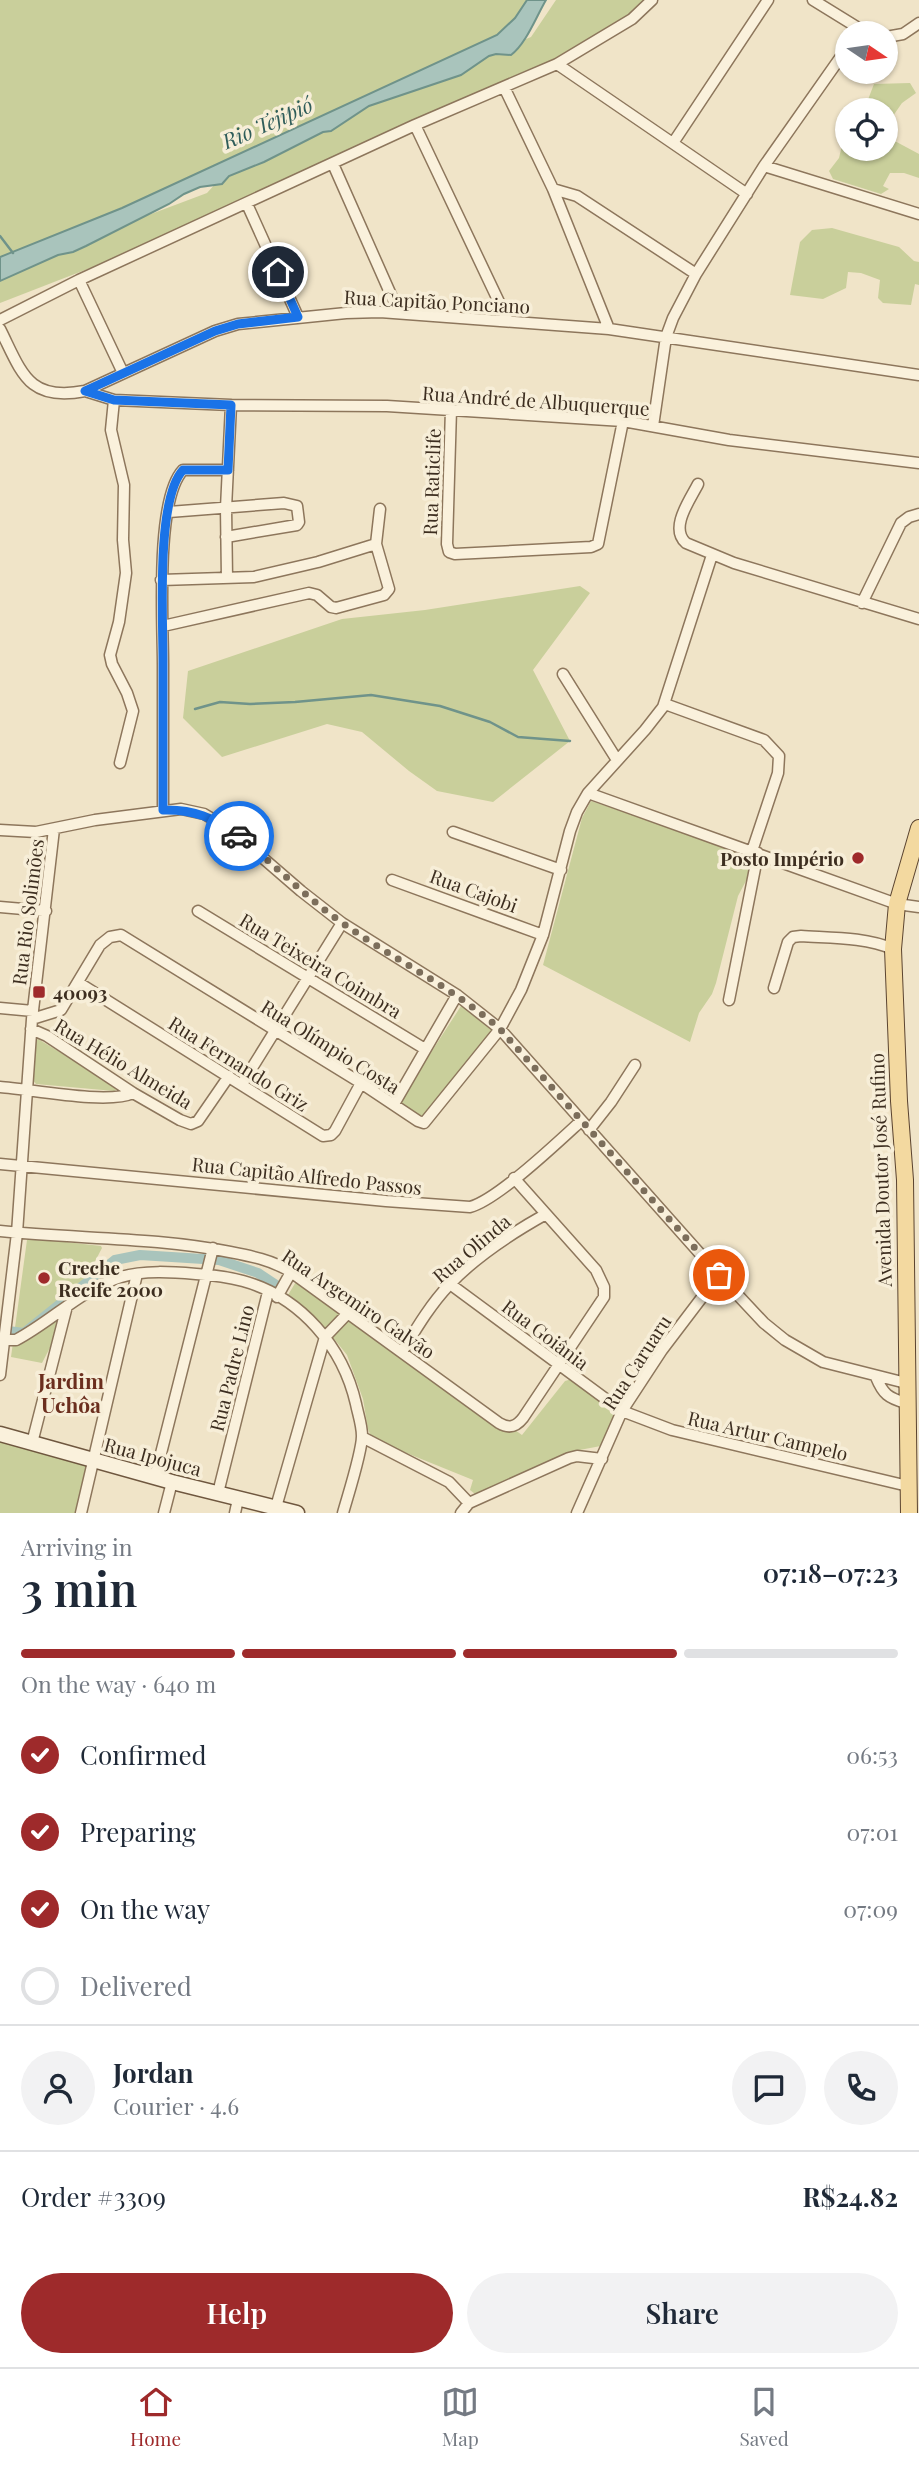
<!DOCTYPE html>
<html lang="en">
<head>
<meta charset="utf-8">
<style>
	body { margin:0; font-family:"Playfair Display",serif; background:#f2f2f3; color:#1f2937; height:100vh; display:flex; flex-direction:column; font-size:26px; white-space:nowrap }
	* { box-sizing:border-box; margin:0 }
	p { font-size:23px; color:#747a83 }
	.icon { flex:none; width:38px; height:38px; fill:none; stroke:currentColor; stroke-width:2; stroke-linecap:round; stroke-linejoin:round }
	.map { position:relative; height:1513px; overflow:hidden }
	.drawer { display:flex; flex-direction:column; background:#fff; flex:1 }
	.drawer>* { flex:none }
	.needle { width:46px; rotate:103deg }
	.buttons { position:absolute; left:835px; top:21px; display:grid; gap:14px }
	.buttons a { display:grid; place-items:center; width:63px; height:63px; border-radius:50%; background:#fff; box-shadow:0 2px 5px #0004; font-size:35px }
	.pin { position:absolute; display:grid; place-items:center; width:60px; height:60px; color:#fff; margin:-30px; border:4px solid #fff; border-radius:50%; box-shadow:0 2px 7px #0007 }
	.courier { position:absolute; display:grid; place-items:center; width:70px; height:70px; margin:-35px; border:5px solid #1a73e8; border-radius:50%; background:#fff; color:#222; box-shadow:0 2px 9px #0007 }
	.summary em { font-style:normal; font-weight:600 }
	.summary div { display:flex; flex-direction:column-reverse }
	.summary { display:flex; align-items:center; justify-content:space-between; height:119px; padding:0 21px }
	h1 { font-size:46px; font-weight:600; line-height:52px }
	.bar { display:grid; grid-template-columns:repeat(4,1fr); gap:10px 7px; align-content:center; height:84px; padding:0 21px }
	.bar i { height:9px; border-radius:5px; background:#e0e1e3 }
	.bar .on { background:#9e2a2b }
	.bar p { grid-column:span 4 }
	.line { display:flex; align-items:center; gap:18px; padding:0 21px; border-top:2px solid #e0e1e3 }
	.line div { flex:1 }
	.round { display:grid; place-items:center; flex:none; width:74px; height:74px; border-radius:37px; background:#f2f2f3 }
	ol { padding:0 21px; list-style:none }
	li { display:flex; align-items:center; gap:21px; height:77px }
	li p { margin-inline-start:auto }
	li .icon { padding:7px; border-radius:50%; background:#9e2a2b; color:#fff; stroke-width:4 }
	li:last-child { color:#747a83 }
	li i { width:38px; height:38px; border:4px solid #e0e1e3; border-radius:50% }
	.cta { display:flex; gap:14px; margin-top:auto; padding:14px 21px }
	.cta a { flex:1; height:80px; border-radius:42px; background:#9e2a2b; color:#fff; font-size:28px; font-weight:600; line-height:80px; text-align:center }
	.cta a+a { background:#f2f2f3; color:#1f2937 }
	.tab-bar { display:flex; justify-content:space-around; align-items:center; height:98px; border-top:2px solid #e0e1e3; background:#fff; font-size:19px; color:#747a83 }
	.tab-bar a { display:grid; justify-items:center; gap:4px }
	.tab-bar .on { color:#9e2a2b }
	.map>svg:first-child { display:block }
	.green { fill:#c9cf9b }
	.water { fill:#a9c4bc; stroke:#6f938a; stroke-width:2 }
	.lines { fill:none; stroke-linecap:round; stroke-linejoin:round }
	.stream { stroke:#6f938a; stroke-width:2.5 }
	.canal { stroke:#a9c4bc; stroke-width:10 }
	.street-casing { stroke:#8d765c; stroke-width:13 }
	.secondary-casing { stroke:#6f573f; stroke-width:17 }
	.primary-casing { stroke:#5b4430; stroke-width:18 }
	.street { stroke:#faf1dc; stroke-width:10 }
	.secondary { stroke:#faf1dc; stroke-width:14 }
	.primary { stroke:#f3d9a0; stroke-width:16 }
	.done { stroke:#7c6e5b; stroke-width:7; stroke-dasharray:0 12.6 }
	.route { stroke:#1a73e8; stroke-width:9 }
	.poi-dot { fill:#9e2a2b; stroke:#f7eed8; stroke-width:2.5 }
	.labels { text-anchor:middle; dominant-baseline:central; stroke-width:7; stroke-linejoin:round; paint-order:stroke }
	.street-label { font-size:19px; fill:#3d2e20; stroke:#f7eed8 }
	.poi-label { font-size:19px; font-weight:bold; fill:#3d2e20; stroke:#f7eed8; text-anchor:start }
	.water-label { font-size:21px; font-style:italic; fill:#2f5d5a; stroke:#f7eed8 }
	.neighbourhood-label { font-size:21px; font-weight:bold; fill:#6b2e1e; stroke:#f7eed8 }
</style>
</head>
<body>
<div class="map">
<svg width="919" height="1513" viewBox="0 0 919 1513">
	<rect width="100%" height="100%" fill="#f0e4c8"/>
	<path class="green" d="M0 0H527L515 18 498 35 122 208 0 257Z
		M556 0H648L612 31 382 146 171 232 103 263 0 303V276L50 252 207 193 225 173 385 95 531 37Z
		M910 83 916 93 902 103 886 126V110H864L874 84Z
		M886 127 891 139 919 154V178L904 173H890L883 186 889 189 881 194 833 179 829 171 839 158 843 141 847 136V149H886Z
		M832 228 899 247 914 261 919 262V285L915 284 911 305 883 303 878 298 880 280 861 273 848 272 846 288 823 299 790 295 800 242 812 230Z
		M580 586 590 593 533 670 570 741 493 802 437 791 409 771 362 732 327 724 222 757 183 718 188 671 342 619 425 610Z
		M591 801 751 855 747 879 738 896 716 983 712 994 699 1013 690 1042 543 965 582 818Z
		M461 1006H465L493 1028 492 1032 445 1088 424 1121 399 1102Z
		M38 1039 116 1086 117 1089 114 1091 36 1084 32 1079 35 1041Z
		M30 1238 101 1246 102 1248 42 1363 11 1357 27 1240Z
		M300 1275 522 1435 565 1381 572 1379 616 1413 606 1445 569 1452 486 1493 475 1494 470 1490 473 1480 372 1439 368 1429 363 1399 347 1355 335 1340 282 1305Z
		M0 1437 88 1462 76 1513H0Z"/>
	<path class="water" d="M527 0H546C536 17 526 44 511 55L496 54 489 56 461 75 369 106 331 131 323 132 264 162 229 176 222 184 200 187 184 194 169 204 86 246 73 252 58 255 0 281V257L122 208 497 35 515 18Z"/>
	<g class="lines">
		<path class="stream" d="M0 236 13 253
			M195 709 220 702 250 704 295 702 371 695 440 706 490 722 518 737 570 741"/>
		<path class="canal" d="M0 1330 24 1333 115 1260 140 1255 219 1260 258 1273 279 1287"/>
		<defs>
			<path id="street" d="M813 0 860 29 871 33
				M886 37 903 34 919 23
				M557 64 747 194
				M504 87 553 189 609 329
				M415 125 508 321
				M673 143 768 0
				M333 164 399 313
				M764 166 919 214
				M553 189 577 196 696 274
				M247 204 298 317
				M79 280 123 373
				M0 320 79 280 415 125 557 64 632 19 652 0
				M0 329C22 373 28 402 85 391L215 331 238 324 346 313 380 312 609 329 919 375
				M85 391 114 400 231 405 387 406 623 421 729 440 919 463
				M114 400 111 430 124 485 123 540 126 573 119 622 110 655 112 664 127 693 133 711 120 763
				M451 409 447 544 449 552 455 554 591 547 598 544 623 421
				M653 426 666 337 673 318 696 274 764 166 847 48
				M698 484C690 500 669 528 686 543L734 563 919 619
				M169 512 284 503 297 506 299 522 297 525 226 537
				M227 578 226 508 231 405
				M161 580 254 577 318 562 376 544
				M862 603 901 523 909 517 919 514
				M163 626 309 593 317 595 331 607 336 608 384 595 389 589 376 544 380 509
				M563 674 617 760
				M665 704 764 740 779 756 778 773 752 851
				M588 793 897 904 919 907
				M163 810C163 762 163 713 163 665 163 623 155 500 183 470H228
				M0 830 36 832 95 820 181 809 204 814 228 828 301 891 342 923 457 995 500 1029 719 1275 764 1323 785 1340 823 1362 906 1383
				M453 832 561 870
				M392 880 543 935
				M0 907 46 911
				M198 911 425 1049
				M79 983 323 1136 331 1135 335 1131 361 1083
				M774 988 788 942 793 937 801 936C831 938 865 937 893 949
				M729 1000 758 853
				M0 1008 33 1011
				M32 1019 61 1010 100 945 110 937 121 935 361 1083 418 1121 424 1123 500 1029 521 990 543 935 570 831 577 812 588 793 645 730 663 707 712 555
				M31 1029 47 1036 133 1093 180 1120 191 1124 198 1121 229 1076
				M242 1084 342 923
				M0 1087C30 1089 108 1105 133 1093
				M394 1104 457 995
				M589 1130 611 1102 635 1065
				M0 1164 386 1201 470 1207C497 1200 558 1142 581 1121
				M0 1231C76 1239 154 1237 230 1252 251 1256 272 1260 291 1272L499 1423C509 1429 516 1427 523 1418L604 1297V1287L596 1270 514 1178
				M450 1284 622 1411 672 1430 908 1486
				M277 1297 291 1272
				M0 1340H16C52 1321 82 1289 121 1277 144 1270 172 1272 196 1274 211 1275 228 1277 243 1281 301 1297 343 1347 356 1404 358 1414 362 1425 362 1436 362 1452 348 1495 343 1513
				M402 1352C416 1329 430 1305 449 1285 476 1256 512 1233 546 1214
				M0 1375 17 1233 32 1019 54 829
				M876 1377C883 1394 888 1398 906 1403
				M362 1437 449 1482 469 1503
				M32 1443 67 1306
				M155 1477 213 1248
				M218 1493 268 1292
				M276 1507 325 1337 348 1313
				M81 1513 137 1274
				M164 1513 172 1482
				M235 1513 238 1499
				M461 1513 469 1503 569 1458 577 1456 602 1459
				M577 1513 622 1411 662 1350 719 1275"/>
			<path id="secondary" d="M0 1434 172 1482 297 1513"/>
			<path id="primary" d="M909 1513 905 1180 899 1101 893 949 897 904 919 828"/>
		</defs>
		<use href="#street" class="street-casing"/>
		<use href="#secondary" class="secondary-casing"/>
		<use href="#primary" class="primary-casing"/>
		<use href="#street" class="street"/>
		<use href="#secondary" class="secondary"/>
		<use href="#primary" class="primary"/>
	</g>
	<g class="lines">
		<path class="done" d="M239 836C274 864 304 896 341 922 393 959 452 987 500 1029L719 1275"/>
		<path class="route" d="M239 836C214 818 194 809 163 810 163 760 163 710 163 659 163 618 156 499 183 470H228L231 405 114 400 85 391 215 331 238 324 298 317 278 272"/>
	</g>
	<g class="poi-dot">
		<circle cx="858" cy="858" r="7"/>
		<rect x="32" y="985" width="14" height="14" rx="3.5"/>
		<circle cx="44" cy="1278" r="7"/>
	</g>
	<g class="labels">
		<g class="street-label">
			<text transform="translate(437 301) rotate(3)">Rua Capitão Ponciano</text>
			<text transform="translate(536 400) rotate(4)">Rua André de Albuquerque</text>
			<text transform="translate(431 482) rotate(-88)">Rua Raticlife</text>
			<text transform="translate(474 890) rotate(20)">Rua Cajobi</text>
			<text transform="translate(27 912) rotate(-83)">Rua Rio Solimões</text>
			<text transform="translate(321 965) rotate(31)">Rua Teixeira Coimbra</text>
			<text transform="translate(331 1046) rotate(32)">Rua Olímpio Costa</text>
			<text transform="translate(124 1063) rotate(31)">Rua Hélio Almeida</text>
			<text transform="translate(239 1063) rotate(32)">Rua Fernando Griz</text>
			<text transform="translate(880 1170) rotate(-92)">Avenida Doutor José Rufino</text>
			<text transform="translate(307 1175) rotate(6)">Rua Capitão Alfredo Passos</text>
			<text transform="translate(471 1248) rotate(-40)">Rua Olinda</text>
			<text transform="translate(359 1303) rotate(34)">Rua Argemiro Galvão</text>
			<text transform="translate(546 1334) rotate(37)">Rua Goiânia</text>
			<text transform="translate(636 1362) rotate(-57)">Rua Caruaru</text>
			<text transform="translate(231 1368) rotate(-76)">Rua Padre Lino</text>
			<text transform="translate(768 1435) rotate(13)">Rua Artur Campelo</text>
			<text transform="translate(153 1456) rotate(15)">Rua Ipojuca</text>
		</g>
		<g class="poi-label">
			<text x="844" y="858" text-anchor="end">Posto Império</text>
			<text x="53" y="992">40093</text>
			<text x="58" y="1267">Creche<tspan x="58" dy="22">Recife 2000</tspan></text>
		</g>
		<g class="water-label">
			<text transform="translate(267 122) rotate(-24)">Rio Tejipió</text>
		</g>
		<g class="neighbourhood-label">
			<text x="71" y="1380">Jardim<tspan x="71" dy="24">Uchôa</tspan></text>
		</g>
	</g>
</svg>
<div class="buttons">
<a><svg class="needle" viewBox="-14 -14 28 28"><path d="M0-13l5 13h-10z" fill="#e53935"/><path d="M0 13l5-13h-10z" fill="#747a83"/></svg></a>
<a><svg class="icon" aria-label="locate" viewBox="0 0 24 24"><circle cx="12" cy="12" r="6"/><path d="M12 2v4M12 18v4M2 12h4M18 12h4"/></svg></a>
</div>
<div class="pin" style="left:719px;top:1275px;background:#ea580c"><svg class="icon" aria-label="bag" viewBox="0 0 24 24"><path d="M5 8h14l-1 12H6zM9 8a3 3 0 0 1 6 0"/></svg></div>
<div class="pin" style="left:278px;top:272px;background:#1f2937"><svg class="icon" aria-label="home" viewBox="0 0 24 24"><path d="M3 11l9-7 9 7M6 9v11h12V9"/></svg></div>
<div class="courier" style="left:239px;top:836px"><svg class="icon" aria-label="car" viewBox="0 0 24 24"><path d="M5 17H2v-5l4-1 3-4h7l3 4 3 1v5h-3M9 17h6M6 11h13"/><circle cx="7" cy="17" r="2"/><circle cx="17" cy="17" r="2"/></svg></div>
</div>
<section class="drawer">
<div class="summary"><div><h1>3 min</h1><p>Arriving in</p></div><em>07:18–07:23</em></div>
<div class="bar"><i class="on"></i><i class="on"></i><i class="on"></i><i></i><p>On the way · 640 m</p></div>
<ol>
<li><svg class="icon" aria-label="check" viewBox="0 0 24 24"><path d="M5 12l5 5 9-10"/></svg>Confirmed<p>06:53</p></li>
<li><svg class="icon" aria-label="check" viewBox="0 0 24 24"><path d="M5 12l5 5 9-10"/></svg>Preparing<p>07:01</p></li>
<li><svg class="icon" aria-label="check" viewBox="0 0 24 24"><path d="M5 12l5 5 9-10"/></svg>On the way<p>07:09</p></li>
<li><i></i>Delivered</li>
</ol>
<div class="line" style="height:126px"><a class="round"><svg class="icon" aria-label="person" viewBox="0 0 24 24"><circle cx="12" cy="8" r="4"/><path d="M4 21q1-7 8-7t8 7"/></svg></a><div><b>Jordan</b><p>Courier · 4.6</p></div><a class="round"><svg class="icon" aria-label="chat" viewBox="0 0 24 24"><path d="M4 5h16v11H9l-5 4z"/></svg></a><a class="round"><svg class="icon" aria-label="phone" viewBox="0 0 24 24"><path d="M5 4h4l2 5-3 2q2 4 5 5l2-3 5 2v4C11 20 4 13 5 4z"/></svg></a></div>
<div class="line" style="height:91px"><div>Order #3309</div><b>R$24.82</b></div>
<div class="cta"><a>Help</a><a>Share</a></div>
</section>
<nav class="tab-bar">
<a class="on"><svg class="icon" aria-label="home" viewBox="0 0 24 24"><path d="M3 11l9-7 9 7M6 9v11h12V9"/></svg>Home</a>
<a><svg class="icon" aria-label="map" viewBox="0 0 24 24"><path d="M3 6l6-2 6 2 6-2v14l-6 2-6-2-6 2zM9 4v14M15 6v14"/></svg>Map</a>
<a><svg class="icon" aria-label="saved" viewBox="0 0 24 24"><path d="M7 4h10v16l-5-4-5 4z"/></svg>Saved</a>
</nav>
</body>
</html>
